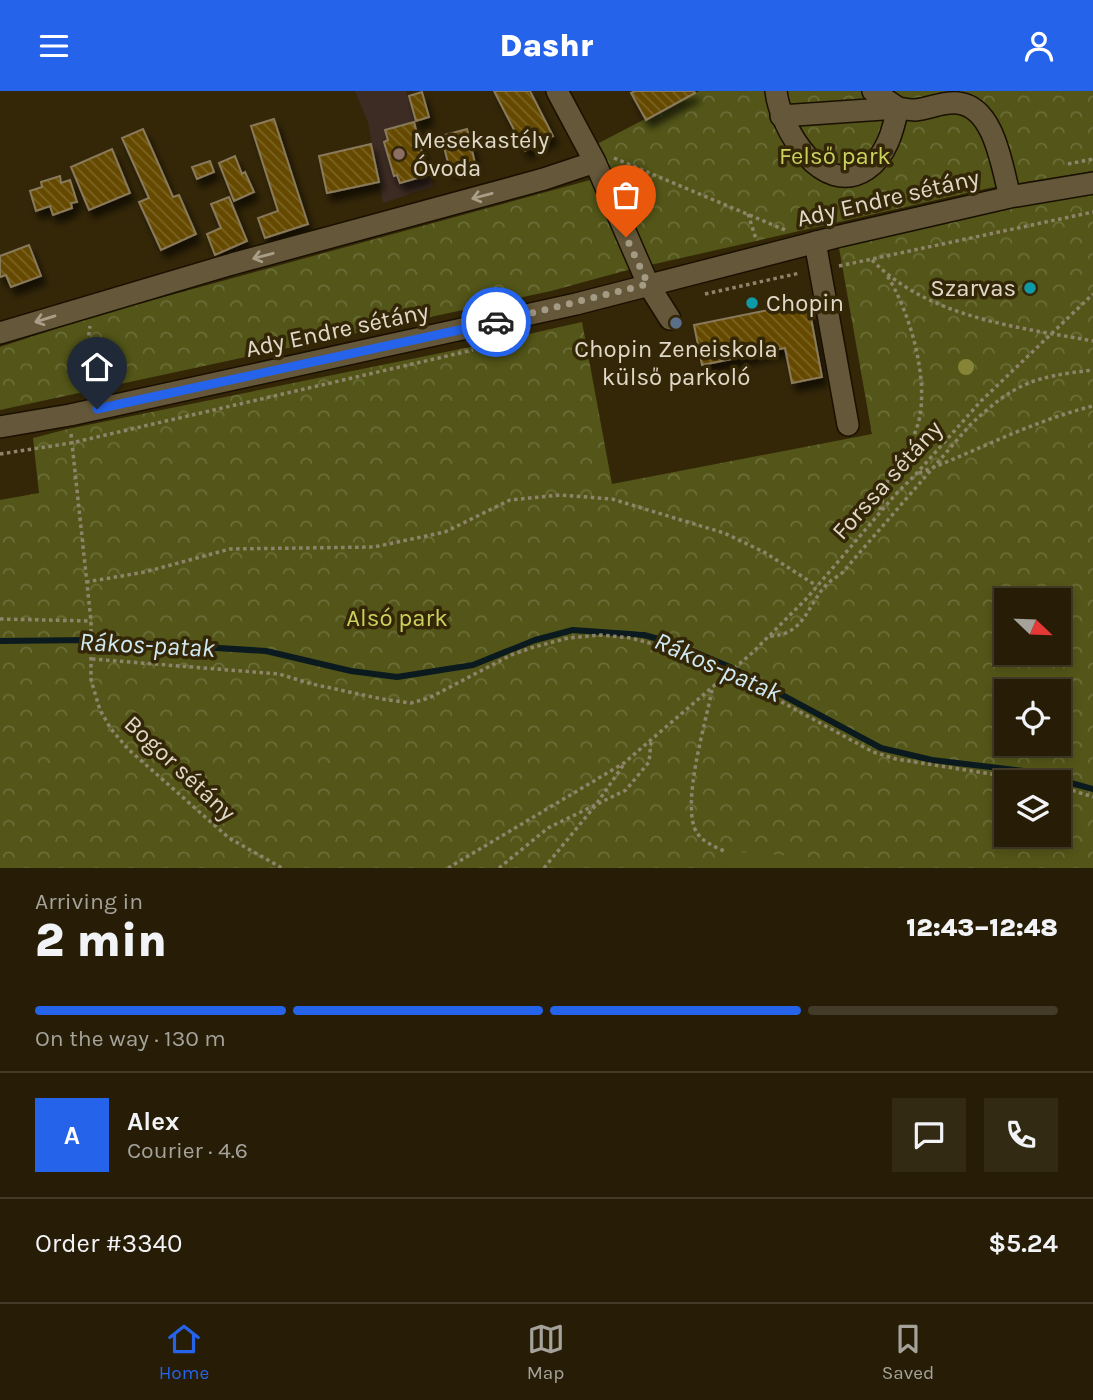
<!DOCTYPE html>
<html lang="en">
<head>
<meta charset="utf-8">
<style>
	body { margin:0; font-family:Karla,sans-serif; background:#332a14; color:#f1f3f6; height:100vh; display:flex; flex-direction:column; font-size:26px; white-space:nowrap }
	* { box-sizing:border-box; margin:0 }
	p { font-size:23px; color:#a4a29b }
	.icon { flex:none; width:38px; height:38px; fill:none; stroke:currentColor; stroke-width:2; stroke-linecap:round; stroke-linejoin:round }
	.map { position:relative; height:777px; overflow:hidden }
	.drawer { display:flex; flex-direction:column; background:#271d06; flex:1 }
	.drawer>* { flex:none }
	.needle { width:46px; rotate:113deg }
	.tools { position:absolute; left:994px; top:497px; display:grid; gap:14px }
	.tools a { display:grid; place-items:center; width:77px; height:77px; border-radius:0px; background:#271d06; box-shadow:0 4px 10px #0003,0 0 0 2px #433b28; font-size:35px }
	.pin { position:absolute; display:grid; place-items:center; width:60px; height:60px; color:#fff; margin:-72px -30px; border-radius:50% 50% 50% 0; rotate:-45deg; box-shadow:0 0 7px #0007 }
	.pin .icon { rotate:45deg }
	.courier { position:absolute; display:grid; place-items:center; width:70px; height:70px; margin:-35px; border:5px solid #2563eb; border-radius:50%; background:#fff; color:#222; box-shadow:0 2px 9px #0007 }
	.head em { font-style:normal; font-weight:800 }
	.head div { display:flex; flex-direction:column-reverse }
	.head { display:flex; align-items:center; justify-content:space-between; height:119px; padding:0 35px }
	h1 { font-size:46px; font-weight:800; line-height:52px }
	.bar { display:grid; grid-template-columns:repeat(4,1fr); gap:10px 7px; align-content:center; height:84px; padding:0 35px }
	.bar i { height:9px; border-radius:5px; background:#433b28 }
	.bar .selected { background:#2563eb }
	.bar p { grid-column:span 4 }
	.line { display:flex; align-items:center; gap:18px; padding:0 35px; border-top:2px solid #433b28 }
	.line div { flex:1 }
	.round { display:grid; place-items:center; flex:none; width:74px; height:74px; border-radius:0px; background:#332a14 }
	header { display:flex; justify-content:space-between; align-items:center; height:91px; padding:0 35px; background:#2563eb; color:#fff; font-size:32px; font-weight:800 }
	.tabs { display:flex; justify-content:space-around; align-items:center; height:98px; border-top:2px solid #433b28; background:#271d06; font-size:19px; color:#a4a29b }
	.tabs a { display:grid; justify-items:center; gap:4px }
	.tabs .selected { color:#2563eb }
	.map>svg:first-child { display:block }
	.education { fill:#3d2c23 }
	.forest { fill:url(#forest-crowns); fill-rule:evenodd }
	.pitch { fill:#535618 }
	.lines { fill:none; stroke-linecap:round; stroke-linejoin:round }
	.stream { stroke:#0b1a1f; stroke-width:6 }
	.building { fill:url(#building-back-hatch); stroke:#897a5b; stroke-width:2; filter:url(#shadow) }
	.minor-casing { stroke:#191000; stroke-width:24 }
	.path { stroke:#8e846c; stroke-width:3.5; stroke-dasharray:3.5 3.5; stroke-linecap:butt }
	.minor { stroke:#655739; stroke-width:21 }
	.tree { fill:#868436 }
	.oneway { stroke:#a99e88 }
	.done { stroke:#a49b85; stroke-width:7; stroke-dasharray:0 12.6 }
	.route { stroke:#2563eb; stroke-width:9 }
	.education-dot { fill:#8d6e63; stroke:#342708; stroke-width:2.5 }
	.culture-dot { fill:#0f9aa8; stroke:#342708; stroke-width:2.5 }
	.service-dot { fill:#5c6f8a; stroke:#342708; stroke-width:2.5 }
	.labels { text-anchor:middle; dominant-baseline:central; stroke-width:7; stroke-linejoin:round; paint-order:stroke }
	.poi-label { font-size:24px; fill:#e1d9c8; stroke:#342708; text-anchor:start }
	.park-label { font-size:24px; fill:#cad15c; stroke:#342708 }
	.street-label { font-size:24px; fill:#e1d9c8; stroke:#342708 }
	.water-label { font-size:26px; font-style:italic; fill:#d1e9f2; stroke:#342708 }
</style>
</head>
<body>
<header><svg class="icon" aria-label="menu" viewBox="0 0 24 24"><path d="M4 6h16M4 12h16M4 18h16"/></svg>Dashr<svg class="icon" aria-label="person" viewBox="0 0 24 24"><circle cx="12" cy="8" r="4"/><path d="M4 21q1-7 8-7t8 7"/></svg></header>
<div class="map">
<svg width="1093" height="777" viewBox="0 0 1093 777">
	<defs>
		<pattern id="forest-crowns" width="20" height="18" patternUnits="userSpaceOnUse" patternTransform="scale(1.75)"><rect width="20" height="18" fill="#535618"/><path d="M2 6a3 3 0 1 1 6 0M12 15a3 3 0 1 1 6 0" fill="none" stroke="#6b6e38"/></pattern>
		<pattern id="building-back-hatch" width="6" height="6" patternUnits="userSpaceOnUse" patternTransform="scale(1.75)"><rect width="6" height="6" fill="#654a00"/><path d="M-1 5l2 2M0 0l6 6M5-1l2 2" fill="none" stroke="#7b6424"/></pattern>
		<filter id="shadow"><feDropShadow dx="4.5" dy="8" stdDeviation="3.5" flood-color="#0009"/></filter>
	</defs>
	<rect width="100%" height="100%" fill="#342708"/>
	<path class="education" d="M355 0H406L433 95 383 112 368 31Z"/>
	<path class="forest" d="M699 0H1093V80L989 97 624 180 551 200 0 319V256L98 224 612 83 597 53Z
		M1093 97V777H0V409L39 402 33 347 68 338 485 253 582 231 612 393 872 343 838 151ZM1006 509H1059V562H1006ZM1006 600H1059V653H1006ZM1006 691H1059V744H1006Z"/>
	<path class="pitch" d="M724 760 844 769 843 777H723Z"/>
	<g class="lines">
		<path class="stream" d="M0 550 89 549 266 560 351 580 397 586 473 574 535 549 573 539 644 544 673 552 730 576 881 657 932 669 1032 681 1093 698"/>
	</g>
	<path class="building" d="M494 0H530L553 45 525 60Z
		M635 0H694L695 2 646 29 631 2Z
		M422 1 429 26 416 30 409 5Z
		M274 28 308 133 265 147 258 127 278 120 251 35Z
		M414 31 428 84 400 92 397 84 394 85 384 51 388 49 385 39Z
		M143 38 173 106 179 104 196 143 161 159 139 111 149 107 122 47Z
		M467 38 475 72 450 79 441 45Z
		M371 53 379 91 327 102 319 65Z
		M112 58 130 102 89 119 71 76Z
		M235 65 242 83 245 81 254 101 234 110 219 72Z
		M210 70 214 81 197 88 192 76Z
		M60 85 61 92 70 89 77 111 71 112 72 117 53 124 50 115 36 120 30 100 42 96 41 91Z
		M229 106 247 150 215 164 207 143 221 137 211 113Z
		M29 154 41 185 11 196 6 184 0 186V165Z
		M808 211 822 286 792 292 785 257 702 274 694 234Z"/>
	<g class="lines">
		<defs>
			<path id="minor" d="M557 0 595 71 648 193 670 228
				M776 0C780 37 822 108 867 78 887 64 893 39 898 17L873 0
				M781 25 898 17C904 18 910 19 915 19 929 18 944 10 958 12 995 16 1002 77 1010 106
				M815 151 848 334
				M0 242 232 173 544 88 595 71
				M0 336 70 324 576 213 840 145 1010 106 1093 92"/>
		</defs>
		<use href="#minor" class="minor-casing"/>
		<path class="path" d="M614 67 785 139
			M1068 73 1093 68
			M748 123 756 148
			M872 169C929 227 1017 236 1093 250
			M839 175 1093 121
			M705 203 800 182
			M81 300 90 235
			M71 343 91 530V589L100 619 111 638 128 658 229 747 282 777
			M0 363 71 352 473 259
			M919 382C977 360 1032 330 1093 315
			M880 419C883 410 884 400 887 392 896 371 914 352 919 329 929 286 909 218 886 183
			M86 491 145 481 230 458 374 456 445 441 510 409 560 404 612 408 724 442 764 461 817 495
			M0 528 91 530
			M770 545C805 544 807 514 827 493 831 489 837 486 842 482L970 334C1015 292 1032 286 1093 279
			M92 568 279 583 312 593 382 608 411 612 429 607 511 564 534 556 568 547 601 544 631 547 675 559 729 582 873 661 896 668 1042 691
			M712 599C706 631 680 716 697 742 704 752 714 755 724 760
			M1059 695 1093 706
			M448 777 624 672 752 562 807 507 895 404 916 383 981 310 1093 203
			M499 777 548 737 626 699 649 671 651 651
			M544 777 595 715 624 673"/>
		<use href="#minor" class="minor"/>
	</g>
	<circle class="tree" cx="966" cy="276" r="8"/>
	<defs><path id="oneway-shaft" d="M-6 0H5M1.5-3L5.5 0L1.5 3" fill="none" stroke-width="1.6" stroke-linecap="round" stroke-linejoin="round" transform="scale(1.75)"/></defs>
	<g class="oneway">
		<use href="#oneway-shaft" transform="translate(482 105) rotate(165)"/>
		<use href="#oneway-shaft" transform="translate(263 165) rotate(165)"/>
		<use href="#oneway-shaft" transform="translate(45 228) rotate(163)"/>
	</g>
	<g class="lines">
		<path class="done" d="M496 231 648 193 626 146"/>
		<path class="route" d="M97 318 496 231"/>
	</g>
	<circle class="education-dot" cx="399" cy="63" r="7"/>
	<g class="culture-dot">
		<circle cx="1030" cy="197" r="7"/>
		<circle cx="752" cy="212" r="7"/>
	</g>
	<circle class="service-dot" cx="676" cy="232" r="7"/>
	<g class="labels">
		<g class="poi-label">
			<text x="413" y="49">Mesekastély<tspan x="413" dy="28">Óvoda</tspan></text>
			<text x="1016" y="197" text-anchor="end">Szarvas</text>
			<text x="766" y="212">Chopin</text>
			<text x="676" y="258" text-anchor="middle">Chopin Zeneiskola<tspan x="676" dy="28">külső parkoló</tspan></text>
		</g>
		<g class="park-label">
			<text x="835" y="65">Felső park</text>
			<text x="397" y="527">Alsó park</text>
		</g>
		<g class="street-label">
			<text transform="translate(888 107) rotate(-13)">Ady Endre sétány</text>
			<text transform="translate(337 239) rotate(-12)">Ady Endre sétány</text>
			<text transform="translate(887 389) rotate(-48)">Forssa sétány</text>
			<text transform="translate(180 677) rotate(43)">Bogor sétány</text>
		</g>
		<g class="water-label">
			<text transform="translate(147 554) rotate(3)">Rákos-patak</text>
			<text transform="translate(718 576) rotate(24)">Rákos-patak</text>
		</g>
	</g>
</svg>
<div class="tools">
<a><svg class="needle" viewBox="-14 -14 28 28"><path d="M0-13l5 13h-10z" fill="#e53935"/><path d="M0 13l5-13h-10z" fill="#a4a29b"/></svg></a>
<a><svg class="icon" aria-label="locate" viewBox="0 0 24 24"><circle cx="12" cy="12" r="6"/><path d="M12 2v4M12 18v4M2 12h4M18 12h4"/></svg></a>
<a><svg class="icon" aria-label="layers" viewBox="0 0 24 24"><path d="M12 4l9 5-9 5-9-5zM3 14l9 5 9-5"/></svg></a>
</div>
<div class="pin" style="left:626px;top:146px;background:#ea580c"><svg class="icon" aria-label="bag" viewBox="0 0 24 24"><path d="M5 8h14l-1 12H6zM9 8a3 3 0 0 1 6 0"/></svg></div>
<div class="pin" style="left:97px;top:318px;background:#1f2937"><svg class="icon" aria-label="home" viewBox="0 0 24 24"><path d="M3 11l9-7 9 7M6 9v11h12V9"/></svg></div>
<div class="courier" style="left:496px;top:231px"><svg class="icon" aria-label="car" viewBox="0 0 24 24"><path d="M5 17H2v-5l4-1 3-4h7l3 4 3 1v5h-3M9 17h6M6 11h13"/><circle cx="7" cy="17" r="2"/><circle cx="17" cy="17" r="2"/></svg></div>
</div>
<section class="drawer">
<div class="head"><div><h1>2 min</h1><p>Arriving in</p></div><em>12:43–12:48</em></div>
<div class="bar"><i class="selected"></i><i class="selected"></i><i class="selected"></i><i></i><p>On the way · 130 m</p></div>
<div class="line" style="height:126px"><b class="round" style="background:#2563eb;color:#fff">A</b><div><b>Alex</b><p>Courier · 4.6</p></div><a class="round"><svg class="icon" aria-label="chat" viewBox="0 0 24 24"><path d="M4 5h16v11H9l-5 4z"/></svg></a><a class="round"><svg class="icon" aria-label="phone" viewBox="0 0 24 24"><path d="M5 4h4l2 5-3 2q2 4 5 5l2-3 5 2v4C11 20 4 13 5 4z"/></svg></a></div>
<div class="line" style="height:91px"><div>Order #3340</div><b>$5.24</b></div>
</section>
<nav class="tabs">
<a class="selected"><svg class="icon" aria-label="home" viewBox="0 0 24 24"><path d="M3 11l9-7 9 7M6 9v11h12V9"/></svg>Home</a>
<a><svg class="icon" aria-label="map" viewBox="0 0 24 24"><path d="M3 6l6-2 6 2 6-2v14l-6 2-6-2-6 2zM9 4v14M15 6v14"/></svg>Map</a>
<a><svg class="icon" aria-label="saved" viewBox="0 0 24 24"><path d="M7 4h10v16l-5-4-5 4z"/></svg>Saved</a>
</nav>
</body>
</html>
